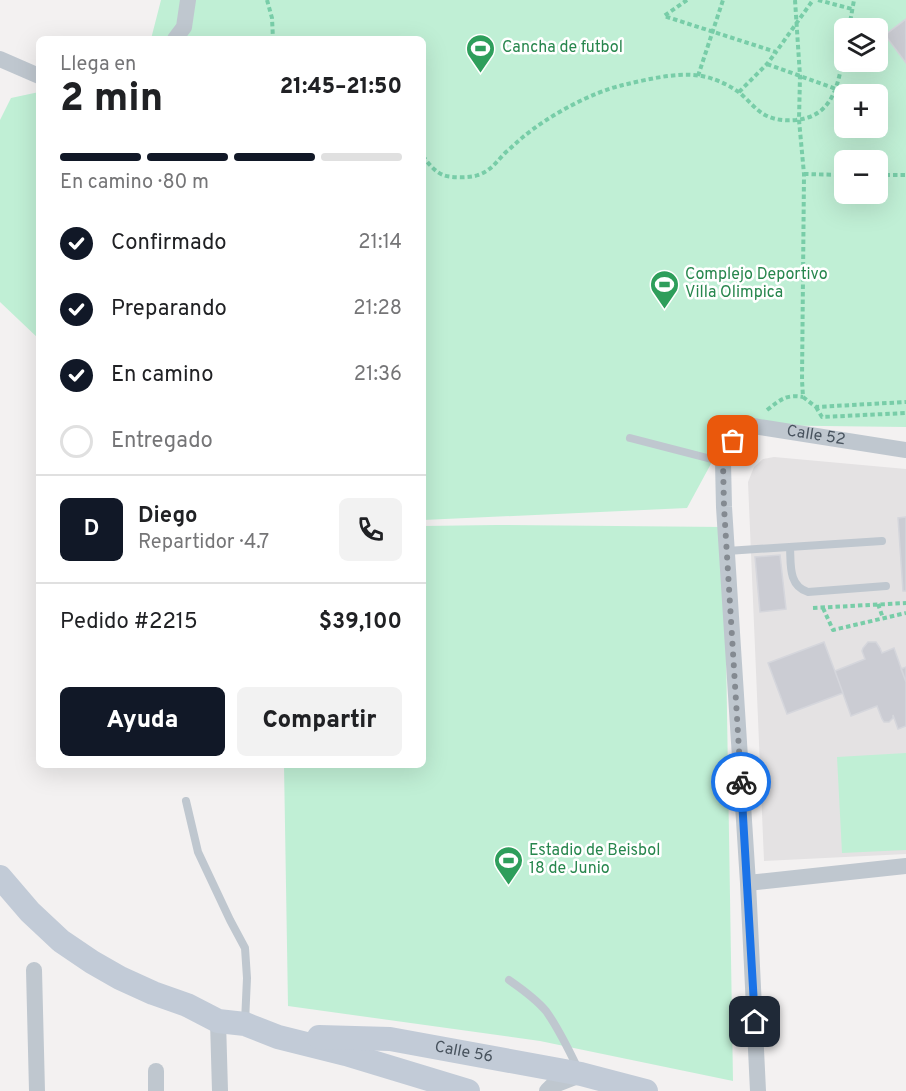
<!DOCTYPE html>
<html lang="es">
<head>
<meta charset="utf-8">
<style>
	body { margin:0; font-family:Overpass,sans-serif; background:#f2f2f2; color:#202124; height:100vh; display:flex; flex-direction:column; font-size:22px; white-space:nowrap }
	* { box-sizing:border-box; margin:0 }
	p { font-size:20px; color:#757577 }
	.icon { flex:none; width:33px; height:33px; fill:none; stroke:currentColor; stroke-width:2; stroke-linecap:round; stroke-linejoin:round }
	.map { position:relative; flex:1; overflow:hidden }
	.panel { position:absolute; left:36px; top:36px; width:390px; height:732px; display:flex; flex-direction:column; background:#fff; border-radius:9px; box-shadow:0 6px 24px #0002 }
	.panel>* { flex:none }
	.fabs { position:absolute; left:834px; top:18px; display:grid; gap:12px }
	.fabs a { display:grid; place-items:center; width:54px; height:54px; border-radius:9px; background:#fff; box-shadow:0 6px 24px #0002; font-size:30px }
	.pin { position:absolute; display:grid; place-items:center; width:51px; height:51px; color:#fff; margin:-26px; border-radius:12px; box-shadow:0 3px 9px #0006 }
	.courier { position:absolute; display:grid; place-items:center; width:60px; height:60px; margin:-30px; border:4px solid #1a73e8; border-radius:50%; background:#fff; color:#222; box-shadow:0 2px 8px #0007 }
	.headline em { font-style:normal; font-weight:800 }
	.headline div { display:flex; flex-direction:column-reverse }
	.headline { display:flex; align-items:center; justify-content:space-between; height:102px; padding:0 24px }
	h1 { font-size:39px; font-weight:800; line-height:45px }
	.bar { display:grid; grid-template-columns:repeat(4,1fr); gap:9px 6px; align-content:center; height:72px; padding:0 24px }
	.bar i { height:8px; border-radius:4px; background:#e0e0e0 }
	.bar .selected { background:#111827 }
	.bar p { grid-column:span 4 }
	.line { display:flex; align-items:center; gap:15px; padding:0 24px; border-top:2px solid #e0e0e0 }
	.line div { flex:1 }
	.round { display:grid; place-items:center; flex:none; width:63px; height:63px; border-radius:9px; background:#f2f2f2 }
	ol { padding:0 24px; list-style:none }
	li { display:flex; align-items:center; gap:18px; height:66px }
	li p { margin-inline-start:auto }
	li .icon { padding:6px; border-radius:50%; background:#111827; color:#fff; stroke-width:4 }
	li:last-child { color:#757577 }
	li i { width:33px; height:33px; border:3px solid #e0e0e0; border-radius:50% }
	.button { display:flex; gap:12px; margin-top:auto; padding:12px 24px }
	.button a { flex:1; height:69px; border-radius:9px; background:#111827; color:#fff; font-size:24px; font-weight:800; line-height:69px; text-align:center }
	.button a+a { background:#f2f2f2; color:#202124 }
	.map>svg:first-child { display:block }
	.education { fill:#e4e2e3 }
	.green { fill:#c0efd5; fill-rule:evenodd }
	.building { fill:#cbccd3; stroke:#d5d6dc; stroke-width:1.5 }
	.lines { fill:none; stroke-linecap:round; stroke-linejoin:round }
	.path { stroke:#78cda8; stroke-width:4; stroke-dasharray:4.5 3; stroke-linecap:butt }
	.lane { stroke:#bfc7cf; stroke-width:8 }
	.street { stroke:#bfc7cf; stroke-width:16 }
	.secondary { stroke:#c2cbd7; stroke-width:24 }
	.done { stroke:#848a91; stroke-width:6; stroke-dasharray:0 10.8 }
	.route { stroke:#1a73e8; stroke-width:8 }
	.labels { text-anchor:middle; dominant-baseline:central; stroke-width:5; stroke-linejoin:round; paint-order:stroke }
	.leisure-label { font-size:16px; fill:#27864d; stroke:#fff; text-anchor:start }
	.street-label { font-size:16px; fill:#48535e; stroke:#fff }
</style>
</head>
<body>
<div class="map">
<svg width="906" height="1091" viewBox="0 0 906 1091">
	<rect width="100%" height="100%" fill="#f3f1f1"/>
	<path class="education" d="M774 457 906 469V854L764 861 748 482 754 467 763 459Z"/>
	<path class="green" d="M161 0H906V427L732 425 687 508 423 520V39H151ZM844 28H878V62H844ZM844 94H878V128H844ZM844 160H878V194H844Z
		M39 92V339L0 302V120L11 98Z
		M496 525 724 527 733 1081 540 1041 288 1006 284 765H423V526Z
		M906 753V850L842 853 837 757Z"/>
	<path class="building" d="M906 19V63L885 35Z
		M906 517V591H903L898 518Z
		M780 555 786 609 760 612 755 557Z
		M824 642 843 693 787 714 768 663Z
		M868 642H876L880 648 882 653 894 648 906 682V726L898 729 893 715V718L889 722H884L882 719 877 706 851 716 835 671 865 659 862 651 863 648Z
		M906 667V682L901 669Z"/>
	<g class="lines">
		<path class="path" d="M267 0 272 18 273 39
			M687 0 664 16 776 52 813 0
			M795 0 800 76 799 120 804 174 802 380 803 397 816 407 906 402
			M818 0 852 9
			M849 28 854 0
			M767 64 836 89
			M698 76 723 0
			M739 92 767 64 776 52
			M423 156C428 163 434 171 443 175 450 178 471 178 478 175 491 171 497 161 506 152 512 147 517 142 523 137 548 116 592 92 623 85 650 79 686 69 713 79 722 82 734 88 741 94 749 101 756 110 765 115 775 120 785 121 796 120 834 116 838 84 844 53
			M804 174 844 175
			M878 175H906
			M816 407 822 417 906 413
			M767 410C780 400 786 394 803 397
			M878 604 883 618
			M813 608 906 603
			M823 608 833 630 906 613"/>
		<path class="lane" d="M630 438 723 462
			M790 547C791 564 788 586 808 592L886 586
			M727 551 882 541
			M186 801 198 852 230 920 245 948 247 978 245 1022
			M509 980C522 989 536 999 546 1011 559 1029 569 1050 579 1071"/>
		<g class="street">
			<path d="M175 39 184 27 188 0"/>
			<path d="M0 59 39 76"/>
			<path d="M748 883 906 866"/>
			<path d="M34 970 37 1091"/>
			<path d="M218 1021 220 1091"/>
			<path d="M156 1091V1071"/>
			<path d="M547 1091 552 1086 580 1075"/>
			<path id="s1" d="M758 1091 748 883 724 507 723 462 733 441 753 426 906 450"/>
		</g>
		<g class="secondary">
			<path d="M0 877 30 912 61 941 92 962 120 978 153 993 187 1005 218 1021 245 1024 278 1037 346 1054 468 1091"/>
			<path id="s2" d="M319 1037 390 1039 581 1074 646 1091"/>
		</g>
	</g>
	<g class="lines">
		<path class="done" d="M733 441 723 462 724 507 741 782"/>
		<path class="route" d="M741 782 755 1022"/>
	</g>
	<defs>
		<symbol id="stadium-pin" viewBox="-11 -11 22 30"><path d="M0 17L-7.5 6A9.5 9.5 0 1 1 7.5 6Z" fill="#2e9e5b" stroke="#fff"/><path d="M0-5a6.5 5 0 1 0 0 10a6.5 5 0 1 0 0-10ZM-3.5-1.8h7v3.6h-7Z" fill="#fff"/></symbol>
	</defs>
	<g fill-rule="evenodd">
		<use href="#stadium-pin" x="464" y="32" width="33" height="45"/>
		<use href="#stadium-pin" x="648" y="268" width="33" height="45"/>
		<use href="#stadium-pin" x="492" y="844" width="33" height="45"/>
	</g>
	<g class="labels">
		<g class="leisure-label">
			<text x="502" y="48">Cancha de futbol</text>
			<text x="685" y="275">Complejo Deportivo<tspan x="685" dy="18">Villa Olimpica</tspan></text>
			<text x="529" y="851">Estadio de Beisbol<tspan x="529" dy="18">18 de Junio</tspan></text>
		</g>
		<g class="street-label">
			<text stroke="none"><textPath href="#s1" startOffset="742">Calle 52</textPath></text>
			<text stroke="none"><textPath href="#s2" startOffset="146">Calle 56</textPath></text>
		</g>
	</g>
</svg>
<div class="fabs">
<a><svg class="icon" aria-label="layers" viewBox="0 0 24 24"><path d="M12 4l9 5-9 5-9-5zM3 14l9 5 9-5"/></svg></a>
<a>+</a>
<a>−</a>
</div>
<div class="pin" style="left:733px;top:441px;background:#ea580c"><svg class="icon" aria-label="bag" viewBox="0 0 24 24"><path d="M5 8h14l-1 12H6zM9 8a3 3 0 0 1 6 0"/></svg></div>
<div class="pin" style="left:755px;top:1022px;background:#1f2937"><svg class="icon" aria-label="home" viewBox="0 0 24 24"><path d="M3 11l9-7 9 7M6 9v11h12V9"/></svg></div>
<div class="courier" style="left:741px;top:782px"><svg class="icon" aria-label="bike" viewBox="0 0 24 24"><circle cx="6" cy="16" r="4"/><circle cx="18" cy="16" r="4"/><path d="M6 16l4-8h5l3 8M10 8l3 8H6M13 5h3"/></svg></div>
<section class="panel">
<div class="headline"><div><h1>2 min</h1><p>Llega en</p></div><em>21:45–21:50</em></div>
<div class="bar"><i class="selected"></i><i class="selected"></i><i class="selected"></i><i></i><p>En camino · 80 m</p></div>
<ol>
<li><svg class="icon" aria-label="check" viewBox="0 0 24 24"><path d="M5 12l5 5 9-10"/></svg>Confirmado<p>21:14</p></li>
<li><svg class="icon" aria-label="check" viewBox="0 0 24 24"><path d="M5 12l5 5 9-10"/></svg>Preparando<p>21:28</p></li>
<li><svg class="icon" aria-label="check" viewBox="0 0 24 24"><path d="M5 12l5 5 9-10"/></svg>En camino<p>21:36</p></li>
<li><i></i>Entregado</li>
</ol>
<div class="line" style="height:108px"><b class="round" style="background:#111827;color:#fff">D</b><div><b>Diego</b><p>Repartidor · 4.7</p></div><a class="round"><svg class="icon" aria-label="phone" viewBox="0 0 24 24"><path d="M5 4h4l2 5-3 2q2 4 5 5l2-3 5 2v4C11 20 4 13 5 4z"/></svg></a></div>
<div class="line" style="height:78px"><div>Pedido #2215</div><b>$39,100</b></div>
<div class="button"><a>Ayuda</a><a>Compartir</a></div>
</section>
</div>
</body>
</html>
